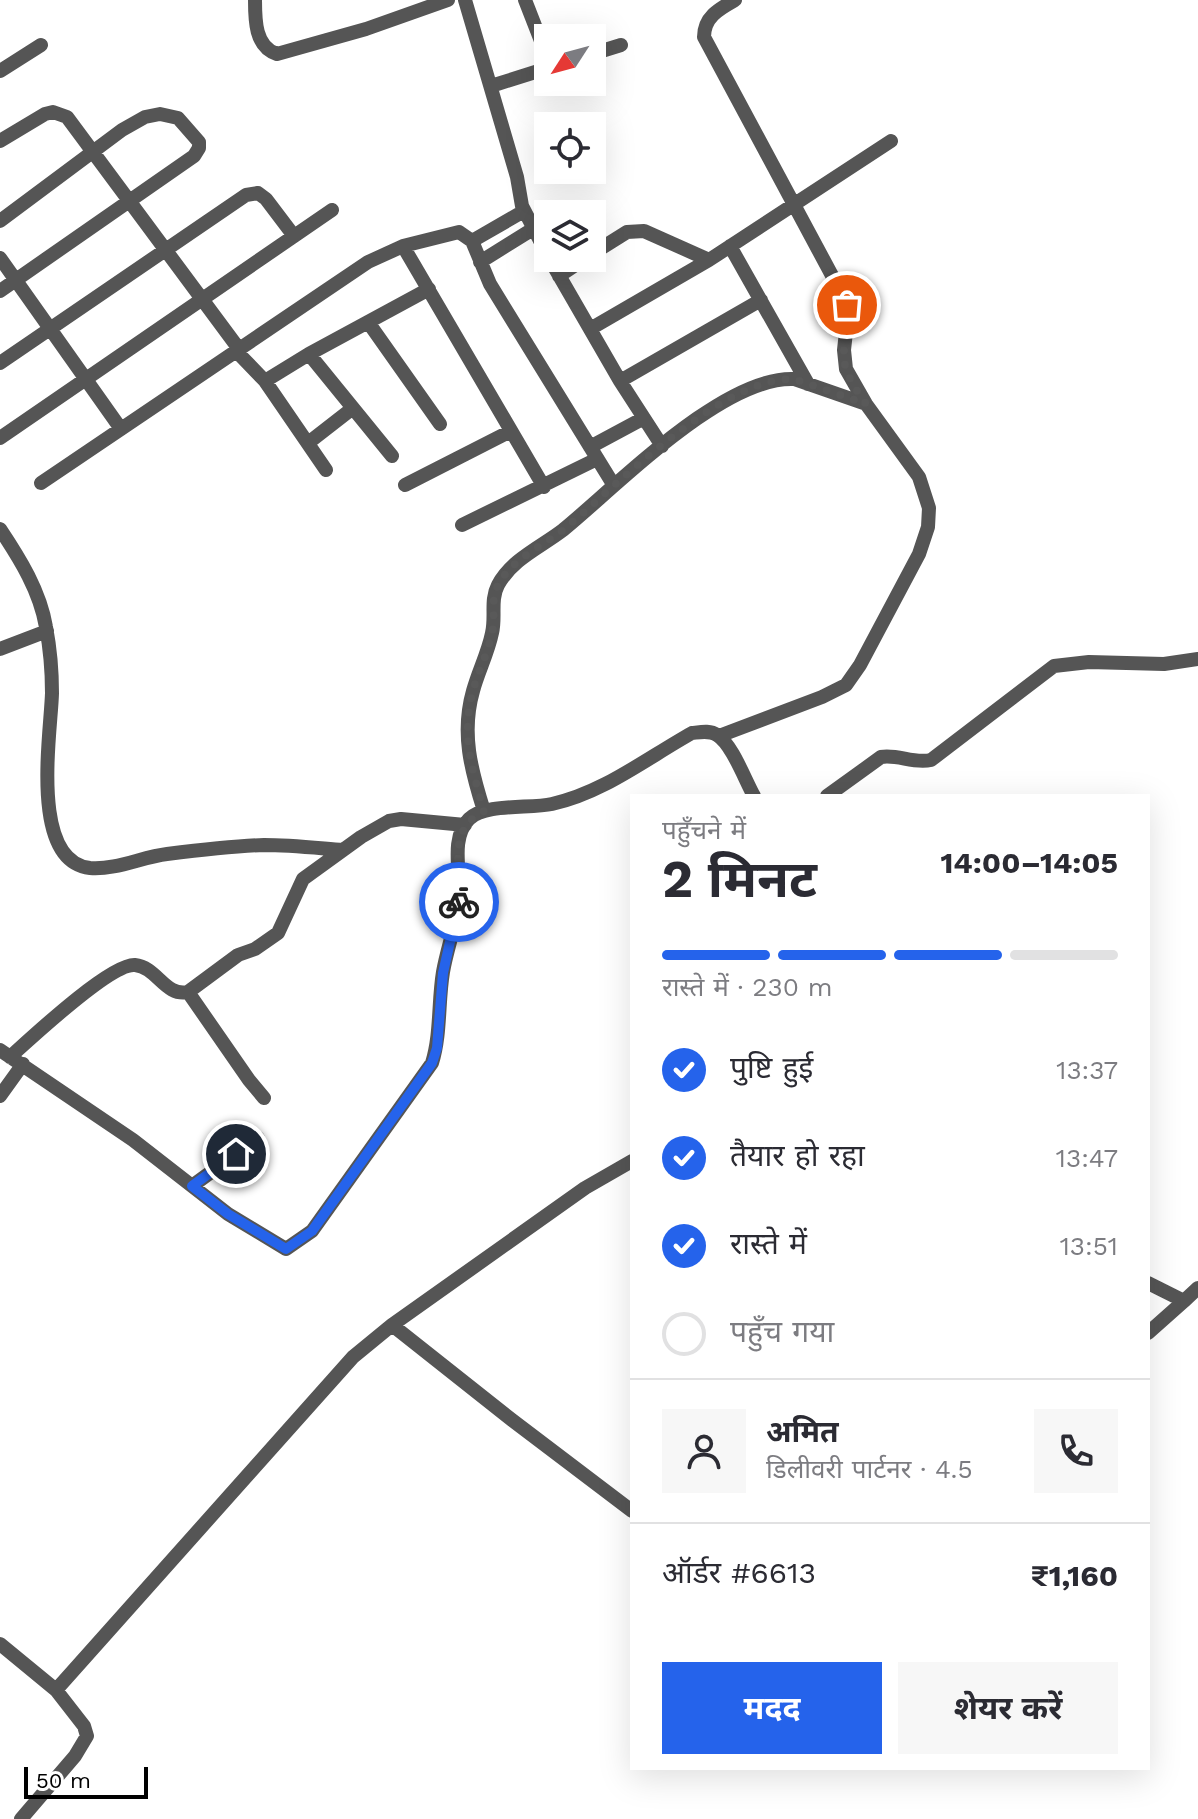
<!DOCTYPE html>
<html lang="hi">
<head>
<meta charset="utf-8">
<style>
	body { margin:0; font-family:"Work Sans","Noto Sans Devanagari",sans-serif; background:#f7f7f7; color:#2b2b33; height:100vh; display:flex; flex-direction:column; font-size:30px; white-space:nowrap }
	* { box-sizing:border-box; margin:0 }
	p { font-size:26px; color:#7c7c81 }
	.icon { flex:none; width:44px; height:44px; fill:none; stroke:currentColor; stroke-width:2; stroke-linecap:round; stroke-linejoin:round }
	.map { position:relative; flex:1; overflow:hidden }
	.sheet { position:absolute; left:630px; top:794px; width:520px; height:976px; display:flex; flex-direction:column; background:#fff; border-radius:0px; box-shadow:0 8px 32px #0002 }
	.sheet>* { flex:none }
	.needle { width:52px; rotate:234deg }
	.controls { position:absolute; left:534px; top:24px; display:grid; gap:16px }
	.controls a { display:grid; place-items:center; width:72px; height:72px; border-radius:0px; background:#fff; box-shadow:0 8px 32px #0002; font-size:40px }
	.scale { position:absolute; left:24px; bottom:20px; width:124px; box-sizing:border-box; padding-left:8px; border:4px solid #000; border-top:0; font-size:22px; line-height:28px; white-space:nowrap; color:#000; -webkit-text-stroke:6px #fff; paint-order:stroke }
	.pin { position:absolute; display:grid; place-items:center; width:68px; height:68px; color:#fff; margin:-34px; border:4px solid #fff; border-radius:50%; box-shadow:0 2px 8px #0007 }
	.courier { position:absolute; display:grid; place-items:center; width:80px; height:80px; margin:-40px; border:6px solid #2563eb; border-radius:50%; background:#fff; color:#222; box-shadow:0 2px 10px #0007 }
	.headline em { font-style:normal; font-weight:700 }
	.headline div { display:flex; flex-direction:column-reverse }
	.headline { display:flex; align-items:center; justify-content:space-between; height:136px; padding:0 32px }
	h1 { font-size:52px; font-weight:700; line-height:60px }
	.bar { display:grid; grid-template-columns:repeat(4,1fr); gap:12px 8px; align-content:center; height:96px; padding:0 32px }
	.bar i { height:10px; border-radius:6px; background:#e1e1e2 }
	.bar .selected { background:#2563eb }
	.bar p { grid-column:span 4 }
	.line { display:flex; align-items:center; gap:20px; padding:0 32px; border-top:2px solid #e1e1e2 }
	.line div { flex:1 }
	.round { display:grid; place-items:center; flex:none; width:84px; height:84px; border-radius:0px; background:#f7f7f7 }
	ol { padding:0 32px; list-style:none }
	li { display:flex; align-items:center; gap:24px; height:88px }
	li p { margin-inline-start:auto }
	li .icon { padding:8px; border-radius:50%; background:#2563eb; color:#fff; stroke-width:4 }
	li:last-child { color:#7c7c81 }
	li i { width:44px; height:44px; border:4px solid #e1e1e2; border-radius:50% }
	.button { display:flex; gap:16px; margin-top:auto; padding:16px 32px }
	.button a { flex:1; height:92px; border-radius:0px; background:#2563eb; color:#fff; font-size:32px; font-weight:700; line-height:92px; text-align:center }
	.button a+a { background:#f7f7f7; color:#2b2b33 }
	.map>svg:first-child { display:block }
	.lines { fill:none; stroke-linecap:round; stroke-linejoin:round }
	.street { stroke:#555; stroke-width:14 }
	.done { stroke:#595959; stroke-width:8; stroke-dasharray:0 14.4 }
	.route { stroke:#2563eb; stroke-width:10 }
</style>
</head>
<body>
<div class="map">
<svg width="1198" height="1819" viewBox="0 0 1198 1819">
	<rect width="100%" height="100%" fill="#fff"/>
	<g class="lines">
		<path class="street" d="M255 0C255 20 255 47 277 54L366 29 448 0
			M465 0 517 177 522 206 548 256
			M525 0 548 59
			M592 54 621 45
			M0 71 41 45
			M491 86 548 68
			M0 141 45 114 53 112 67 117 239 349
			M0 221 122 130 145 117 160 114 178 118 199 142V148L194 156 0 291
			M472 241 524 211
			M403 246 544 487
			M730 246 808 384
			M592 254 627 232 644 231 709 260
			M0 258 121 429
			M549 258 620 381 662 446
			M480 262 533 229
			M559 276 586 258
			M368 322 440 424
			M590 329 709 260 891 141
			M236 351 265 381 309 354 429 289
			M309 354 392 456
			M0 363 246 195 258 193 266 199 294 236
			M265 381 326 470
			M620 381 761 300
			M0 438 332 210
			M308 443 353 408
			M590 447 644 418
			M41 483 368 262 403 246 459 232 472 241 490 284 613 484
			M405 485 511 431
			M462 525 597 459
			M0 529C20 559 40 591 46 627 50 648 52 671 52 693 51 733 29 861 90 868 116 870 142 857 167 854 199 850 232 846 264 845 290 845 317 848 343 850
			M0 649 47 631
			M719 736 822 697 846 685 860 665 919 554 928 527 929 508 919 477 866 404 846 369 844 350 848 314 843 296 704 37C704 17 719 9 735 0
			M827 796 881 757C898 754 913 764 931 760L1054 666 1089 662 1164 664 1198 659
			M484 811C471 770 461 733 473 691 478 672 488 653 492 633 496 617 490 600 498 585 512 559 541 547 563 530 617 486 723 376 794 379L866 404
			M188 992 238 955 255 949 278 933 303 879 361 837 389 821 401 819 465 825
			M0 1050 133 1140 228 1214 286 1249 312 1231 432 1063C441 1034 438 1002 443 972 447 949 456 925 459 901 462 876 449 839 469 819 485 803 530 809 552 804 603 793 647 758 692 733 701 732 710 730 717 735 732 744 745 780 754 796
			M10 1057C30 1039 111 963 135 965 157 967 165 997 188 992L249 1080 264 1098
			M0 1096 23 1064
			M192 1186 258 1138
			M1148 1283 1184 1301 1198 1288
			M392 1325 585 1188 632 1161
			M1148 1333 1184 1301
			M0 1644 56 1690 353 1357 392 1325 512 1420 632 1511
			M21 1819 75 1756 87 1736 84 1726 56 1690"/>
	</g>
	<g class="lines">
		<path class="done" d="M459 902C461 868 447 829 484 811 472 770 461 733 473 691 478 672 488 653 492 633 496 617 490 600 498 585 512 559 541 547 563 530 617 486 722 377 794 379L866 404C855 388 842 371 844 350 846 334 849 321 847 305"/>
		<path class="route" d="M236 1154 192 1186 228 1214 286 1249 312 1231 432 1063 437 1048 443 973 459 902"/>
	</g>
</svg>
<div class="controls">
<a><svg class="needle" viewBox="-14 -14 28 28"><path d="M0-13l5 13h-10z" fill="#e53935"/><path d="M0 13l5-13h-10z" fill="#7c7c81"/></svg></a>
<a><svg class="icon" aria-label="locate" viewBox="0 0 24 24"><circle cx="12" cy="12" r="6"/><path d="M12 2v4M12 18v4M2 12h4M18 12h4"/></svg></a>
<a><svg class="icon" aria-label="layers" viewBox="0 0 24 24"><path d="M12 4l9 5-9 5-9-5zM3 14l9 5 9-5"/></svg></a>
</div>
<div class="scale">50 m</div>
<div class="pin" style="left:847px;top:305px;background:#ea580c"><svg class="icon" aria-label="bag" viewBox="0 0 24 24"><path d="M5 8h14l-1 12H6zM9 8a3 3 0 0 1 6 0"/></svg></div>
<div class="pin" style="left:236px;top:1154px;background:#1f2937"><svg class="icon" aria-label="home" viewBox="0 0 24 24"><path d="M3 11l9-7 9 7M6 9v11h12V9"/></svg></div>
<div class="courier" style="left:459px;top:902px"><svg class="icon" aria-label="bike" viewBox="0 0 24 24"><circle cx="6" cy="16" r="4"/><circle cx="18" cy="16" r="4"/><path d="M6 16l4-8h5l3 8M10 8l3 8H6M13 5h3"/></svg></div>
<section class="sheet">
<div class="headline"><div><h1>2 मिनट</h1><p>पहुँचने में</p></div><em>14:00–14:05</em></div>
<div class="bar"><i class="selected"></i><i class="selected"></i><i class="selected"></i><i></i><p>रास्ते में · 230 m</p></div>
<ol>
<li><svg class="icon" aria-label="check" viewBox="0 0 24 24"><path d="M5 12l5 5 9-10"/></svg>पुष्टि हुई<p>13:37</p></li>
<li><svg class="icon" aria-label="check" viewBox="0 0 24 24"><path d="M5 12l5 5 9-10"/></svg>तैयार हो रहा<p>13:47</p></li>
<li><svg class="icon" aria-label="check" viewBox="0 0 24 24"><path d="M5 12l5 5 9-10"/></svg>रास्ते में<p>13:51</p></li>
<li><i></i>पहुँच गया</li>
</ol>
<div class="line" style="height:144px"><a class="round"><svg class="icon" aria-label="person" viewBox="0 0 24 24"><circle cx="12" cy="8" r="4"/><path d="M4 21q1-7 8-7t8 7"/></svg></a><div><b>अमित</b><p>डिलीवरी पार्टनर · 4.5</p></div><a class="round"><svg class="icon" aria-label="phone" viewBox="0 0 24 24"><path d="M5 4h4l2 5-3 2q2 4 5 5l2-3 5 2v4C11 20 4 13 5 4z"/></svg></a></div>
<div class="line" style="height:104px"><div>ऑर्डर #6613</div><b>₹1,160</b></div>
<div class="button"><a>मदद</a><a>शेयर करें</a></div>
</section>
</div>
</body>
</html>
